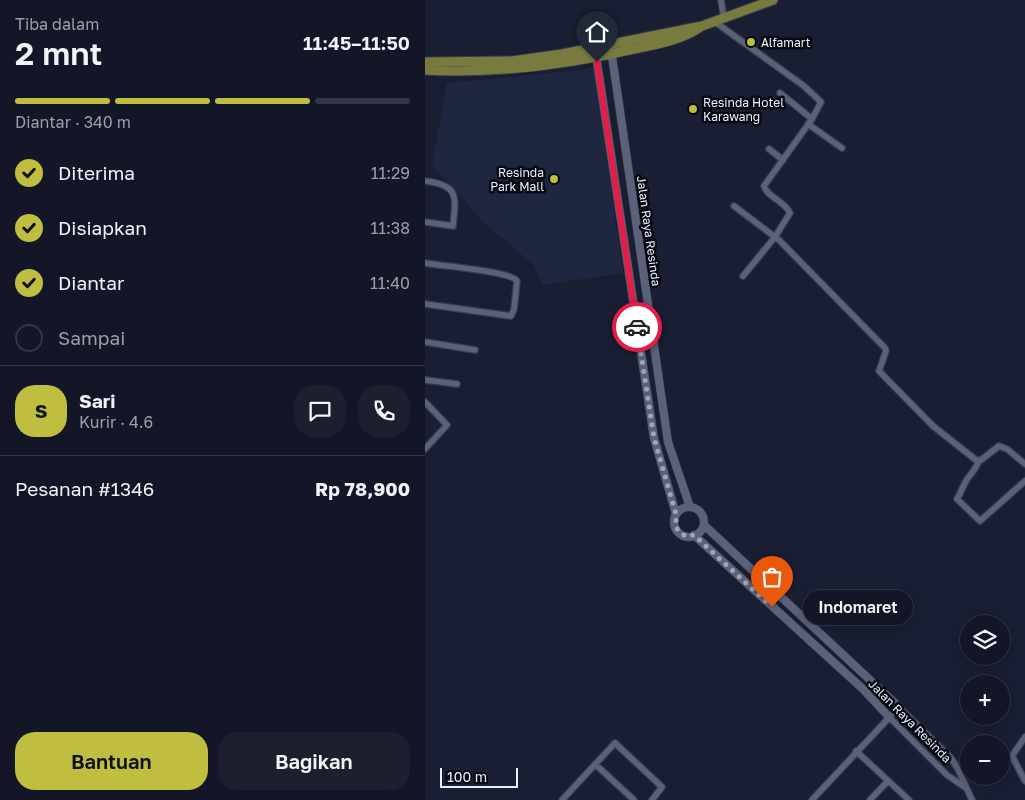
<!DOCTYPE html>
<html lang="id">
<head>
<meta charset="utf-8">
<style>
	body { margin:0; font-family:"Golos Text",sans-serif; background:#1c1f2e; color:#f1f3f6; height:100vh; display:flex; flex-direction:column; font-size:19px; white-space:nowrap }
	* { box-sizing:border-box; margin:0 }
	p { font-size:16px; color:#9d9fa7 }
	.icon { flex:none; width:28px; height:28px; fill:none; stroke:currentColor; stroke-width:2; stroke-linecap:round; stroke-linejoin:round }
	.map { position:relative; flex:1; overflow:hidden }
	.side { display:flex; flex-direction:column; background:#131626; width:425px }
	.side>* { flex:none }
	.controls { position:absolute; left:535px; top:615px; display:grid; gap:10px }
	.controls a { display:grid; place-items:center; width:50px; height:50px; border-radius:50%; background:#131626; box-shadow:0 2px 12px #0003,0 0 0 1px #323543; font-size:25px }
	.scale { position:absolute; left:15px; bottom:12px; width:78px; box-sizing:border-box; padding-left:5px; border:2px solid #eaeffd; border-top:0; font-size:14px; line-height:18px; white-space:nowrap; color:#eaeffd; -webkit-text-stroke:4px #070911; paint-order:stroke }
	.pin { position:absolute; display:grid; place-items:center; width:42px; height:42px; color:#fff; margin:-51px -21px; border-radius:50% 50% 50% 0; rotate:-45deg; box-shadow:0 0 5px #0007 }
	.pin .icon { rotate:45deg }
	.courier { position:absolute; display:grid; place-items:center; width:50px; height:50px; margin:-25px; border:4px solid #e11d48; border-radius:50%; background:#fff; color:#222; box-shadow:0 1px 6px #0007 }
	.bubble { position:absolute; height:35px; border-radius:18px; background:#131626; box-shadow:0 2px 12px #0003,0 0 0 1px #323543; font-size:16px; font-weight:600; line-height:35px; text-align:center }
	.summary em { font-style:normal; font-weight:600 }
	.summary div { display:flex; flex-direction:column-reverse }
	.summary { display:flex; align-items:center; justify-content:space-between; height:85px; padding:0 15px }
	h1 { font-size:32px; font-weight:600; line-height:38px }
	.bar { display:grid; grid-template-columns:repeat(4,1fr); gap:8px 5px; align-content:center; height:60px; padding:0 15px }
	.bar i { height:6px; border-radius:4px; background:#323543 }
	.bar .selected { background:#bfbe41 }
	.bar p { grid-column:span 4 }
	.line { display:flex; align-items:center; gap:12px; padding:0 15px; border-top:1px solid #323543 }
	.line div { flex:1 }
	.round { display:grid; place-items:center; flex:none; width:52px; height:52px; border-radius:20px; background:#1c1f2e }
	ol { padding:0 15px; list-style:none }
	li { display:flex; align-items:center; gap:15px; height:55px }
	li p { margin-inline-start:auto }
	li .icon { padding:5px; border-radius:50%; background:#bfbe41; color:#111; stroke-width:4 }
	li:last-child { color:#9d9fa7 }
	li i { width:28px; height:28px; border:2px solid #323543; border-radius:50% }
	.primary-button { display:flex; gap:10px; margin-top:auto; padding:10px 15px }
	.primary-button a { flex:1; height:58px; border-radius:20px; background:#bfbe41; color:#111; font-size:20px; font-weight:600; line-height:58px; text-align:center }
	.primary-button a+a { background:#1c1f2e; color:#f1f3f6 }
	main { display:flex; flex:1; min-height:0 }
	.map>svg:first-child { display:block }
	.built { fill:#1f2640 }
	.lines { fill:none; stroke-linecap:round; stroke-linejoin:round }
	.minor-casing { stroke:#373b4b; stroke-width:8 }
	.tertiary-casing { stroke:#373b4b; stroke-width:9 }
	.primary-casing { stroke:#373b4b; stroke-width:11 }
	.minor { stroke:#5a6178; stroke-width:5.5 }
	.tertiary { stroke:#5a6178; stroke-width:8 }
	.primary { stroke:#797b3e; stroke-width:9 }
	.done { stroke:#a1a6b6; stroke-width:5; stroke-dasharray:0 9 }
	.route { stroke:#e11d48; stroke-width:6 }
	.poi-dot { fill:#bfbe41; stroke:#070911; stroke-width:2 }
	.labels { text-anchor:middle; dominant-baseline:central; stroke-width:5; stroke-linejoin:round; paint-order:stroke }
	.poi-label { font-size:12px; fill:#eaeffd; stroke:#070911; text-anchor:start }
	.street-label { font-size:12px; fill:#eaeffd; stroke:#070911 }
</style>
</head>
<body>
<main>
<section class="side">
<div class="summary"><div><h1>2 mnt</h1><p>Tiba dalam</p></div><em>11:45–11:50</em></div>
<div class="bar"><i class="selected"></i><i class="selected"></i><i class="selected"></i><i></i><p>Diantar · 340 m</p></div>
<ol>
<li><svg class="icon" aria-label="check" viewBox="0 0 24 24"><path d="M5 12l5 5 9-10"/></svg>Diterima<p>11:29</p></li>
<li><svg class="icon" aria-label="check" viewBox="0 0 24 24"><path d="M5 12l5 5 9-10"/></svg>Disiapkan<p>11:38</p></li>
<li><svg class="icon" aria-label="check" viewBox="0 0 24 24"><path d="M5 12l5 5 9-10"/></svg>Diantar<p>11:40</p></li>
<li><i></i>Sampai</li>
</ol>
<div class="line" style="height:90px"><b class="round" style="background:#bfbe41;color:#111">S</b><div><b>Sari</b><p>Kurir · 4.6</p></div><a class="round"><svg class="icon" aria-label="chat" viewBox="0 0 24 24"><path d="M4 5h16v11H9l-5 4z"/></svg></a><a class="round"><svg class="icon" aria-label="phone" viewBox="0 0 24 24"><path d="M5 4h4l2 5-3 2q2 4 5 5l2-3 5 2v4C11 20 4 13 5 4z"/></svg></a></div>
<div class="line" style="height:65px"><div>Pesanan #1346</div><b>Rp 78,900</b></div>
<div class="primary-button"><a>Bantuan</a><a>Bagikan</a></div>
</section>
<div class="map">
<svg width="600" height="800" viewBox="0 0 600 800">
	<rect width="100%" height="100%" fill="#191e32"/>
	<path class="built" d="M169 67 198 273 118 285 109 265 59 223 7 165 22 83 156 70Z"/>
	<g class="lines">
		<defs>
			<path id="minor" d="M296 0 299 19
				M290 22 379 86 396 102 387 119 339 186C343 198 360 201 365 213L350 237 318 276
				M355 93 387 119
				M383 124 417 148
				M344 149 358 160
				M0 181C34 185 31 196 28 226L0 222
				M309 206 354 240 460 348 461 351 454 371 508 426 551 460H556L574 446 582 449 600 464
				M0 263C15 266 86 271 92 281L89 309 86 316 0 304
				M0 342 50 350
				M0 380 32 384
				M0 402 22 425 0 449
				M554 460C551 471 543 475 539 485 536 490 536 493 532 499L555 521 600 481
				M464 717 522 775 541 788
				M600 737 587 756 600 781
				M431 751 484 800
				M170 764 209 800
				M137 800 190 743 237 787 227 800
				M387 800 474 707 526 758 533 769 547 800
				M445 800 463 781"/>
			<path id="tertiary" d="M186 49 243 442 265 507
				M172 62 229 438 251 514
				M249 522a15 15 0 1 1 30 0a15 15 0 1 1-30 0Z
				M279 525 474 707
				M269 535 438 689 464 717"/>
			<path id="primary" d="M0 62 87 61 137 54 277 26 348 0
				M0 70C71 74 140 65 209 49 231 44 254 41 274 28"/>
		</defs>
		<use href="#minor" class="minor-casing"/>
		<use href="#tertiary" class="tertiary-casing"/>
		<use href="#primary" class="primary-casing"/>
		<use href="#minor" class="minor"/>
		<use href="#tertiary" class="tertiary"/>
		<use href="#primary" class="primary"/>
	</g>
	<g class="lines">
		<path class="done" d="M212 327 229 438 251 514V528L260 536 269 535 347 607"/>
		<path class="route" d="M172 62 212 327"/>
	</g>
	<g class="poi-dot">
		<circle cx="326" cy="42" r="5"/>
		<circle cx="268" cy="109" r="5"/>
		<circle cx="129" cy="179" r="5"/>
	</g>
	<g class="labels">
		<g class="poi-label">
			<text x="336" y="42">Alfamart</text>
			<text x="278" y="102">Resinda Hotel<tspan x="278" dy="14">Karawang</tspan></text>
			<text x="119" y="172" text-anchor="end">Resinda<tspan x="119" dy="14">Park Mall</tspan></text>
		</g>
		<g class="street-label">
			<text transform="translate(224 231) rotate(82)">Jalan Raya Resinda</text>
			<text transform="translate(485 721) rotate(45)">Jalan Raya Resinda</text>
		</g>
	</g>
</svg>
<div class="controls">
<a><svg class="icon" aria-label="layers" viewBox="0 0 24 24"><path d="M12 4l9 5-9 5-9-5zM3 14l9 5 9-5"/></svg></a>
<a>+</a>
<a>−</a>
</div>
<div class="scale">100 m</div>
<div class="pin" style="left:347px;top:607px;background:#ea580c"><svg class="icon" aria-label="bag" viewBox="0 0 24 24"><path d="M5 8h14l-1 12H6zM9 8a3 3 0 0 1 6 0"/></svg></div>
<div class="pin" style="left:172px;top:62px;background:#1f2937"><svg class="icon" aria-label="home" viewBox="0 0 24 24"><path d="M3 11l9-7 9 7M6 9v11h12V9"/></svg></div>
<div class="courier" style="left:212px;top:327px"><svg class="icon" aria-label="car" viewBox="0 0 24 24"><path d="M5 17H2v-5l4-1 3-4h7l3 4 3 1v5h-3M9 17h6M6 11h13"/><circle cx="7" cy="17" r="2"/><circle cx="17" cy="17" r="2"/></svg></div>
<div class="bubble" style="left:378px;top:590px;width:110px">Indomaret</div>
</div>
</main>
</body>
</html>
